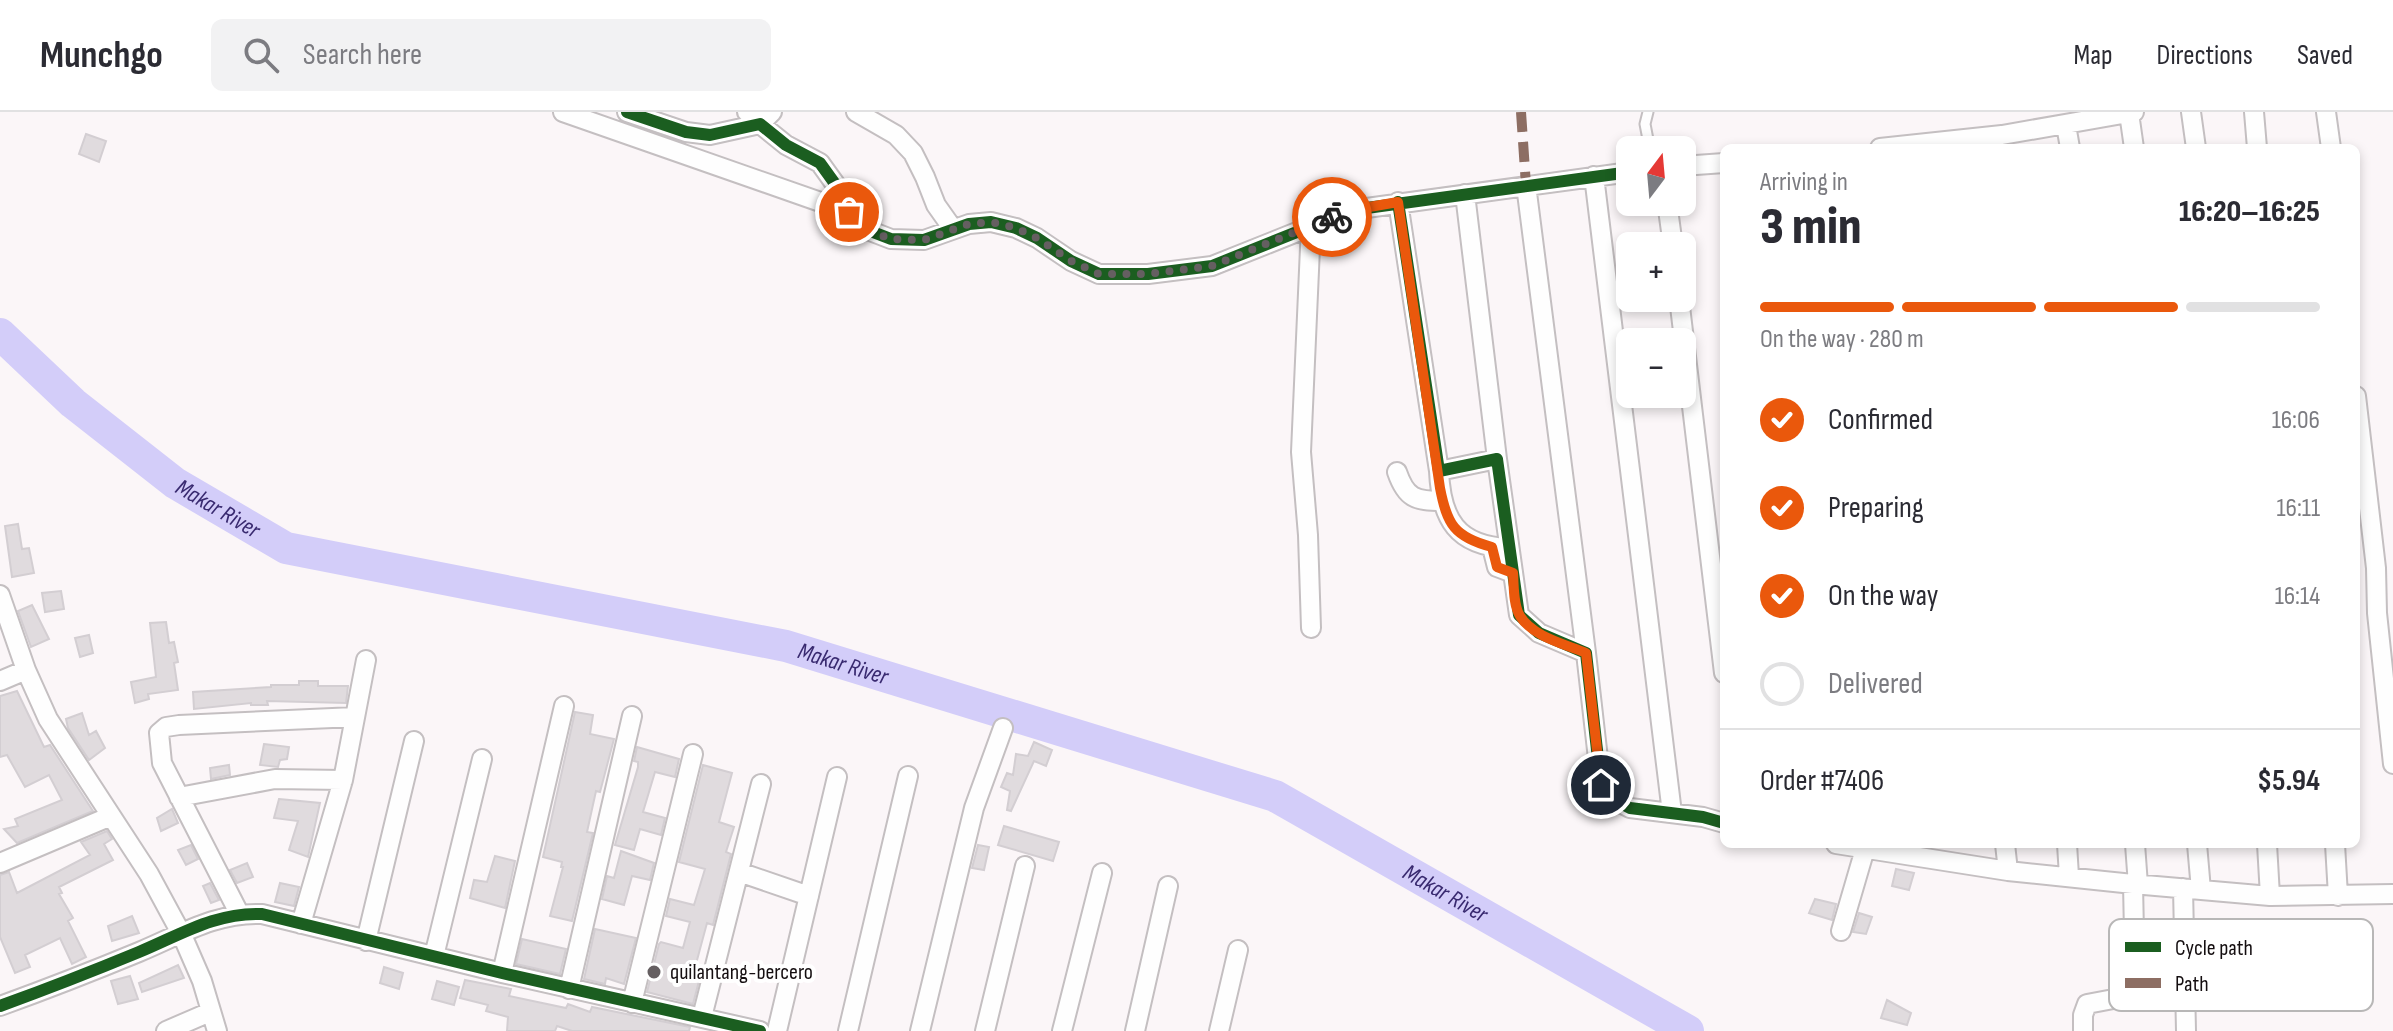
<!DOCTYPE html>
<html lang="en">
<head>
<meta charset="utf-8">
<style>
	body { margin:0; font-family:"Sofia Sans Condensed",sans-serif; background:#f2f2f3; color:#2b2b33; height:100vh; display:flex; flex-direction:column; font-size:30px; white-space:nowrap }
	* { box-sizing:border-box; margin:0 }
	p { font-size:26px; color:#7c7c81 }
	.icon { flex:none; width:44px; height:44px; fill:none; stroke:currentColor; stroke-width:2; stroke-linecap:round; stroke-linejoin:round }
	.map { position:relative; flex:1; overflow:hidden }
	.drawer { position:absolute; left:1720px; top:32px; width:640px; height:704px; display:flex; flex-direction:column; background:#fff; border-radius:12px; box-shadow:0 4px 12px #0003 }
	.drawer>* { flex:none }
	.needle { width:52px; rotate:16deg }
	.tools { position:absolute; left:1616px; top:24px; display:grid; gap:16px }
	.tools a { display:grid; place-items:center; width:80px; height:80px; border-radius:12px; background:#fff; box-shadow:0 4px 12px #0003; font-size:40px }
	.pin { position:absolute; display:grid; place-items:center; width:68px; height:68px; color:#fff; margin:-34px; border:4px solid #fff; border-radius:50%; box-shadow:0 2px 8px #0007 }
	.courier { position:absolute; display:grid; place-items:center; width:80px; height:80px; margin:-40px; border:6px solid #ea580c; border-radius:50%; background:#fff; color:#222; box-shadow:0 2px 10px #0007 }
	.head em { font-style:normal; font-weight:800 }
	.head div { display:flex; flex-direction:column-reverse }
	.head { display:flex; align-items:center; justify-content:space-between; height:136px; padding:0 40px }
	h1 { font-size:52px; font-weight:800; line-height:60px }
	.bar { display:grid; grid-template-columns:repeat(4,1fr); gap:12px 8px; align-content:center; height:96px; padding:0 40px }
	.bar i { height:10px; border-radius:6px; background:#e1e1e2 }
	.bar .active { background:#ea580c }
	.bar p { grid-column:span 4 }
	.line { display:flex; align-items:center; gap:20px; padding:0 40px; border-top:2px solid #e1e1e2 }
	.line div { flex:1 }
	ol { padding:0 40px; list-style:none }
	li { display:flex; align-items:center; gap:24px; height:88px }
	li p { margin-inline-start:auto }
	li .icon { padding:8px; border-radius:50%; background:#ea580c; color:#fff; stroke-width:4 }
	li:last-child { color:#7c7c81 }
	li i { width:44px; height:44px; border:4px solid #e1e1e2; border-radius:50% }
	header { display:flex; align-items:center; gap:48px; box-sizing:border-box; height:112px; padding:0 40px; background:#fff; border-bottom:2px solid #e1e1e2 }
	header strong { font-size:38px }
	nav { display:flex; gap:44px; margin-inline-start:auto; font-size:28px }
	.search { width:560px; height:72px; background:#f2f2f3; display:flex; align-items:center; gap:20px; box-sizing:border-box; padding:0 28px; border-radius:12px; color:#7c7c81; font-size:30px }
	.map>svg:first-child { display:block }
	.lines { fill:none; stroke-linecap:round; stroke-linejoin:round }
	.river { stroke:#d3cdf9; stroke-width:32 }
	.building { fill:#e0dbde; stroke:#d3ced2; stroke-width:2 }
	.lane-casing { stroke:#c4bfc1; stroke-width:13 }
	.street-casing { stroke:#c4bfc1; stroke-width:22 }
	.lane { stroke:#fefefe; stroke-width:9 }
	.street { stroke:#fefefe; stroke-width:18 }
	.quiet { stroke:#8d6e63; stroke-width:10; stroke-dasharray:20 10; stroke-linecap:butt }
	.cycleway-casing { stroke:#fff; stroke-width:17 }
	.cycleway { stroke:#1b5e20; stroke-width:12 }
	.done { stroke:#655f61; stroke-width:8; stroke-dasharray:0 14.4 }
	.route { stroke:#ea580c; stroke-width:10 }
	.poi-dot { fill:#655f61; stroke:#fff; stroke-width:3 }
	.labels { text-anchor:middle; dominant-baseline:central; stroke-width:8; stroke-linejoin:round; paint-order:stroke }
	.poi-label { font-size:22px; fill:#140e10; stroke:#fff; text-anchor:start }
	.water-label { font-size:24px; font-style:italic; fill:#392a70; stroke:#fff }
	.key { fill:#fff; stroke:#b8b7b7; stroke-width:2 }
	.key-label { font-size:22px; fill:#140e10 }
</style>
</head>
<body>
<header>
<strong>Munchgo</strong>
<div class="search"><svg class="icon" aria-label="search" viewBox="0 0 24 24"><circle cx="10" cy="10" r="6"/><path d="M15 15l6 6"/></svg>Search here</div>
<nav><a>Map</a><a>Directions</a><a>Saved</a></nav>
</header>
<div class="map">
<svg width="2393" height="919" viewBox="0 0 2393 919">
	<rect width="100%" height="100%" fill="#fbf6f8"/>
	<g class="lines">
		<path class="river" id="s1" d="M0 222 73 291 175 371 286 436 786 534 1275 684 1688 919"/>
	</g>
	<path class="building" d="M86 22 106 29 99 50 79 42Z
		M18 412 22 437 29 436 34 461 12 465 5 414Z
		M61 479 64 497 45 500 42 481Z
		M32 493 49 527 31 535 18 499Z
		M166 510 169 531 174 530 178 550 174 551 178 578 148 582 149 587 135 591 131 570 156 565 150 511Z
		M89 523 93 541 80 545 75 526Z
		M299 569H318V574H348L346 591 267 589 268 593H251V591L194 597 193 580 271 575V573H299Z
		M17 579 44 635 50 633 93 699 17 731 4 717 18 714 15 707 62 688 49 663 25 675 7 643 0 645V584Z
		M575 600 593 603 590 622 614 627 600 680 596 679 587 720 593 721 572 809 550 804 563 755H561L562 750 543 745Z
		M82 601 89 623 96 619 105 636 89 648 68 616 66 607Z
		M1034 630 1052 638 1046 654 1034 649 1011 699 1007 698 1010 679 1001 675 1007 661 1013 663 1016 642 1028 644Z
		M264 632 289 635 287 647 280 648 278 655 260 653Z
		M637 635 679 647 675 665 655 660 643 700 665 706 661 723 640 717 634 738 615 733 638 655V650L634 649Z
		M229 653 230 663 211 667 210 656Z
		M703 653 732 661 719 710 734 715 726 740 731 742 713 813 707 811 693 863 700 865 693 892 647 880 659 832 661 830 683 836 690 810 666 804 670 787 694 793 705 757 679 750Z
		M279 687 320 691 308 745 289 738 298 709 274 706Z
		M172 697 178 711 161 719 157 706Z
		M1004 714 1059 730 1053 749 998 733Z
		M107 719 112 727 104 732 113 748 59 775 62 781 59 782 73 806 68 809 86 845 72 852 60 826 25 843 30 855 15 861 0 825V763L9 760 17 781 90 743 81 730Z
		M191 733 198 747 186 753 178 738Z
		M978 733 989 735 984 758 972 756Z
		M621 739 654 751 650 768 632 764 624 793 602 787 607 764 614 766Z
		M495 744 515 749 505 796 470 786 474 768 487 770Z
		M247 751 253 765 237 771 230 758Z
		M1896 757 1914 761 1909 778 1892 774Z
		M210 771 219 788 211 791 203 774Z
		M280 771 299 775 294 794 275 790Z
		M1815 787 1836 792 1832 808 1809 801Z
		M1859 801 1872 805 1866 822 1853 820Z
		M132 804 139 821 112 829 108 814Z
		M595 817 636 826 624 872 606 866 605 872 584 867Z
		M522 827 566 837 560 862 516 852Z
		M178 853 184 866 142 880 139 871Z
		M384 855 403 861 399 877 380 871Z
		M130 864 138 887 118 892 111 869Z
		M465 868 511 877 509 884 566 896 568 892 590 900 592 895 690 915 689 919H572L557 914 555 919H507L508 905 486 899 488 893 460 886Z
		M437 869 459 875 454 893 432 887Z
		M1887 888 1911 901 1907 913 1881 906Z"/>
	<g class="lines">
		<defs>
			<path id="lane" d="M1648 0 1645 12 1650 38"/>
			<path id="street" d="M563 0 849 100
				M627 0 686 20 710 23 760 12 786 33 820 51 838 76 849 100 865 117 891 127 924 128 969 112 991 110 1016 116 1037 126 1071 149 1099 162H1148L1212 154 1352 98 1630 60
				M747 0 760 12 772 0
				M856 0 896 23 913 41 925 65 936 93 953 117
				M2191 0 2196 36
				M2254 0 2257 36
				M2326 0 2331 36
				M2129 1 2134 36
				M2066 13 2070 36
				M1880 36 2002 23 2134 0
				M1682 54 1724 51
				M1594 64 1672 701
				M1526 73 1586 541
				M1465 82 1497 347
				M1398 90 1439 359 1497 347 1519 503 1539 521 1586 541 1601 673 1611 686 1630 696 1703 705 1724 711
				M1667 90 1673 134
				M1311 113 1301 340 1308 423 1311 516
				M1679 186 1724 561
				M2356 284 2376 456 2377 501 2393 652
				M1439 359C1441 407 1457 434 1508 436
				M1397 360C1406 386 1415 389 1442 389
				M1492 435 1497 455 1513 461
				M0 483 26 558 48 607 149 762 182 823 202 869 217 919
				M0 569 26 558
				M179 685 275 667 343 668
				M1836 732 2008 759 2133 772 2270 784 2393 782
				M2005 732 2008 759
				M2067 732 2069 764
				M2135 732 2138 773
				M2197 732 2201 778
				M2267 732 2270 784
				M2335 732 2338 784
				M0 751 111 704
				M739 760 809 784
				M2183 776 2186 919
				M239 801 162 651 159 621 166 615 179 613 355 605
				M301 812 343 668 366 548
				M1841 819 1865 737
				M366 829 414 629
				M434 844 482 647
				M502 861 564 594
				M569 877 632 604
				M632 891 693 642
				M0 894C47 877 93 859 139 840 180 823 216 800 262 802L502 861 760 919
				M702 905 761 672
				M166 919 210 900
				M777 919 837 665
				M848 919 908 664
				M920 919 974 696 1003 616
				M985 919 1025 754
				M1062 919 1102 761
				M1135 919 1168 774
				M1219 919 1238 838
				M2083 919V903L2087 892 2124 885 2129 882 2135 871 2133 772"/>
		</defs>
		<use href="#lane" class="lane-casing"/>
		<use href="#street" class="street-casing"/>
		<use href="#lane" class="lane"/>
		<use href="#street" class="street"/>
		<path class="quiet" d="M1521 0 1526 73"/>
		<defs>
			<path id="cycleway" d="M627 0 686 20 710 23 760 12 786 33 820 51 838 76 849 100 865 117 891 127 924 128 969 112 991 110 1016 116 1037 126 1071 149 1099 162H1148L1212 154 1352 98 1630 60
				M1398 90 1439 359 1497 347 1519 503 1539 521 1586 541 1601 673 1611 686 1630 696 1703 705 1724 711
				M0 894C47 877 93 859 139 840 180 823 216 800 262 802L502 861 760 919"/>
		</defs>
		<use href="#cycleway" class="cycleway-casing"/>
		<use href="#cycleway" class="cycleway"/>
	</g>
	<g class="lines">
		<path class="done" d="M849 100 865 117 891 127 924 128 969 112 991 110 1016 116 1037 126 1071 149 1099 162H1148L1212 154 1332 105"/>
		<path class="route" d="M1332 105 1352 98 1398 90 1440 376C1447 412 1454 425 1492 435L1497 455 1513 461C1514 474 1513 493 1520 504 1533 525 1565 532 1586 541L1601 673"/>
	</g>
	<circle class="poi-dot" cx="654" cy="860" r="8"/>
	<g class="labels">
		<g class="poi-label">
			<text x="670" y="860">quilantang-bercero</text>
		</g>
		<g class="water-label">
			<text stroke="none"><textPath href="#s1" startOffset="280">Makar River</textPath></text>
			<text stroke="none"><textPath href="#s1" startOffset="928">Makar River</textPath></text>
			<text stroke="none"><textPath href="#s1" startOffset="1576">Makar River</textPath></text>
		</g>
	</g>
	<rect x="2109" y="807" width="264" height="92" rx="12" class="key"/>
	<rect x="2125" y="830" width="36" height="10" fill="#1b5e20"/>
	<rect x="2125" y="866" width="36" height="10" fill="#8d6e63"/>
	<g class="key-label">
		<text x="2175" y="843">Cycle path</text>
		<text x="2175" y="879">Path</text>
	</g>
</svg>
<div class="tools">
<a><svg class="needle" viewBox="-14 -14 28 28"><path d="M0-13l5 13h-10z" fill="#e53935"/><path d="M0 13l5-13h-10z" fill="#7c7c81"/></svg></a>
<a>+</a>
<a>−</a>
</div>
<div class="pin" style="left:849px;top:100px;background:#ea580c"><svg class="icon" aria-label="bag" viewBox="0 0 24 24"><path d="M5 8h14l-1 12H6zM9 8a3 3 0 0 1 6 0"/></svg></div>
<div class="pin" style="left:1601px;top:673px;background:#1f2937"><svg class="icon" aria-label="home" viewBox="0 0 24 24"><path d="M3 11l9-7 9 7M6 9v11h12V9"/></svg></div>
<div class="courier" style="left:1332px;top:105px"><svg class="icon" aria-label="bike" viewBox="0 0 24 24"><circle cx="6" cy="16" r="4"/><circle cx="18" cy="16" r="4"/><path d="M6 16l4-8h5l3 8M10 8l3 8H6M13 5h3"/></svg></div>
<section class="drawer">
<div class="head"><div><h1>3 min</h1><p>Arriving in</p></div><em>16:20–16:25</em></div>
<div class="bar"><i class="active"></i><i class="active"></i><i class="active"></i><i></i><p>On the way · 280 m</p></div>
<ol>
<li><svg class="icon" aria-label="check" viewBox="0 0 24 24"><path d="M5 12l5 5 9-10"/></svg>Confirmed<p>16:06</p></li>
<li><svg class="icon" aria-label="check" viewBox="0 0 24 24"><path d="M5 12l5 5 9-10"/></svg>Preparing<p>16:11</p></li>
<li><svg class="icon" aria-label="check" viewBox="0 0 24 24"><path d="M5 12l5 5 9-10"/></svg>On the way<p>16:14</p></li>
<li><i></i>Delivered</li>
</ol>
<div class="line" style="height:104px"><div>Order #7406</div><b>$5.94</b></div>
</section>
</div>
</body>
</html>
